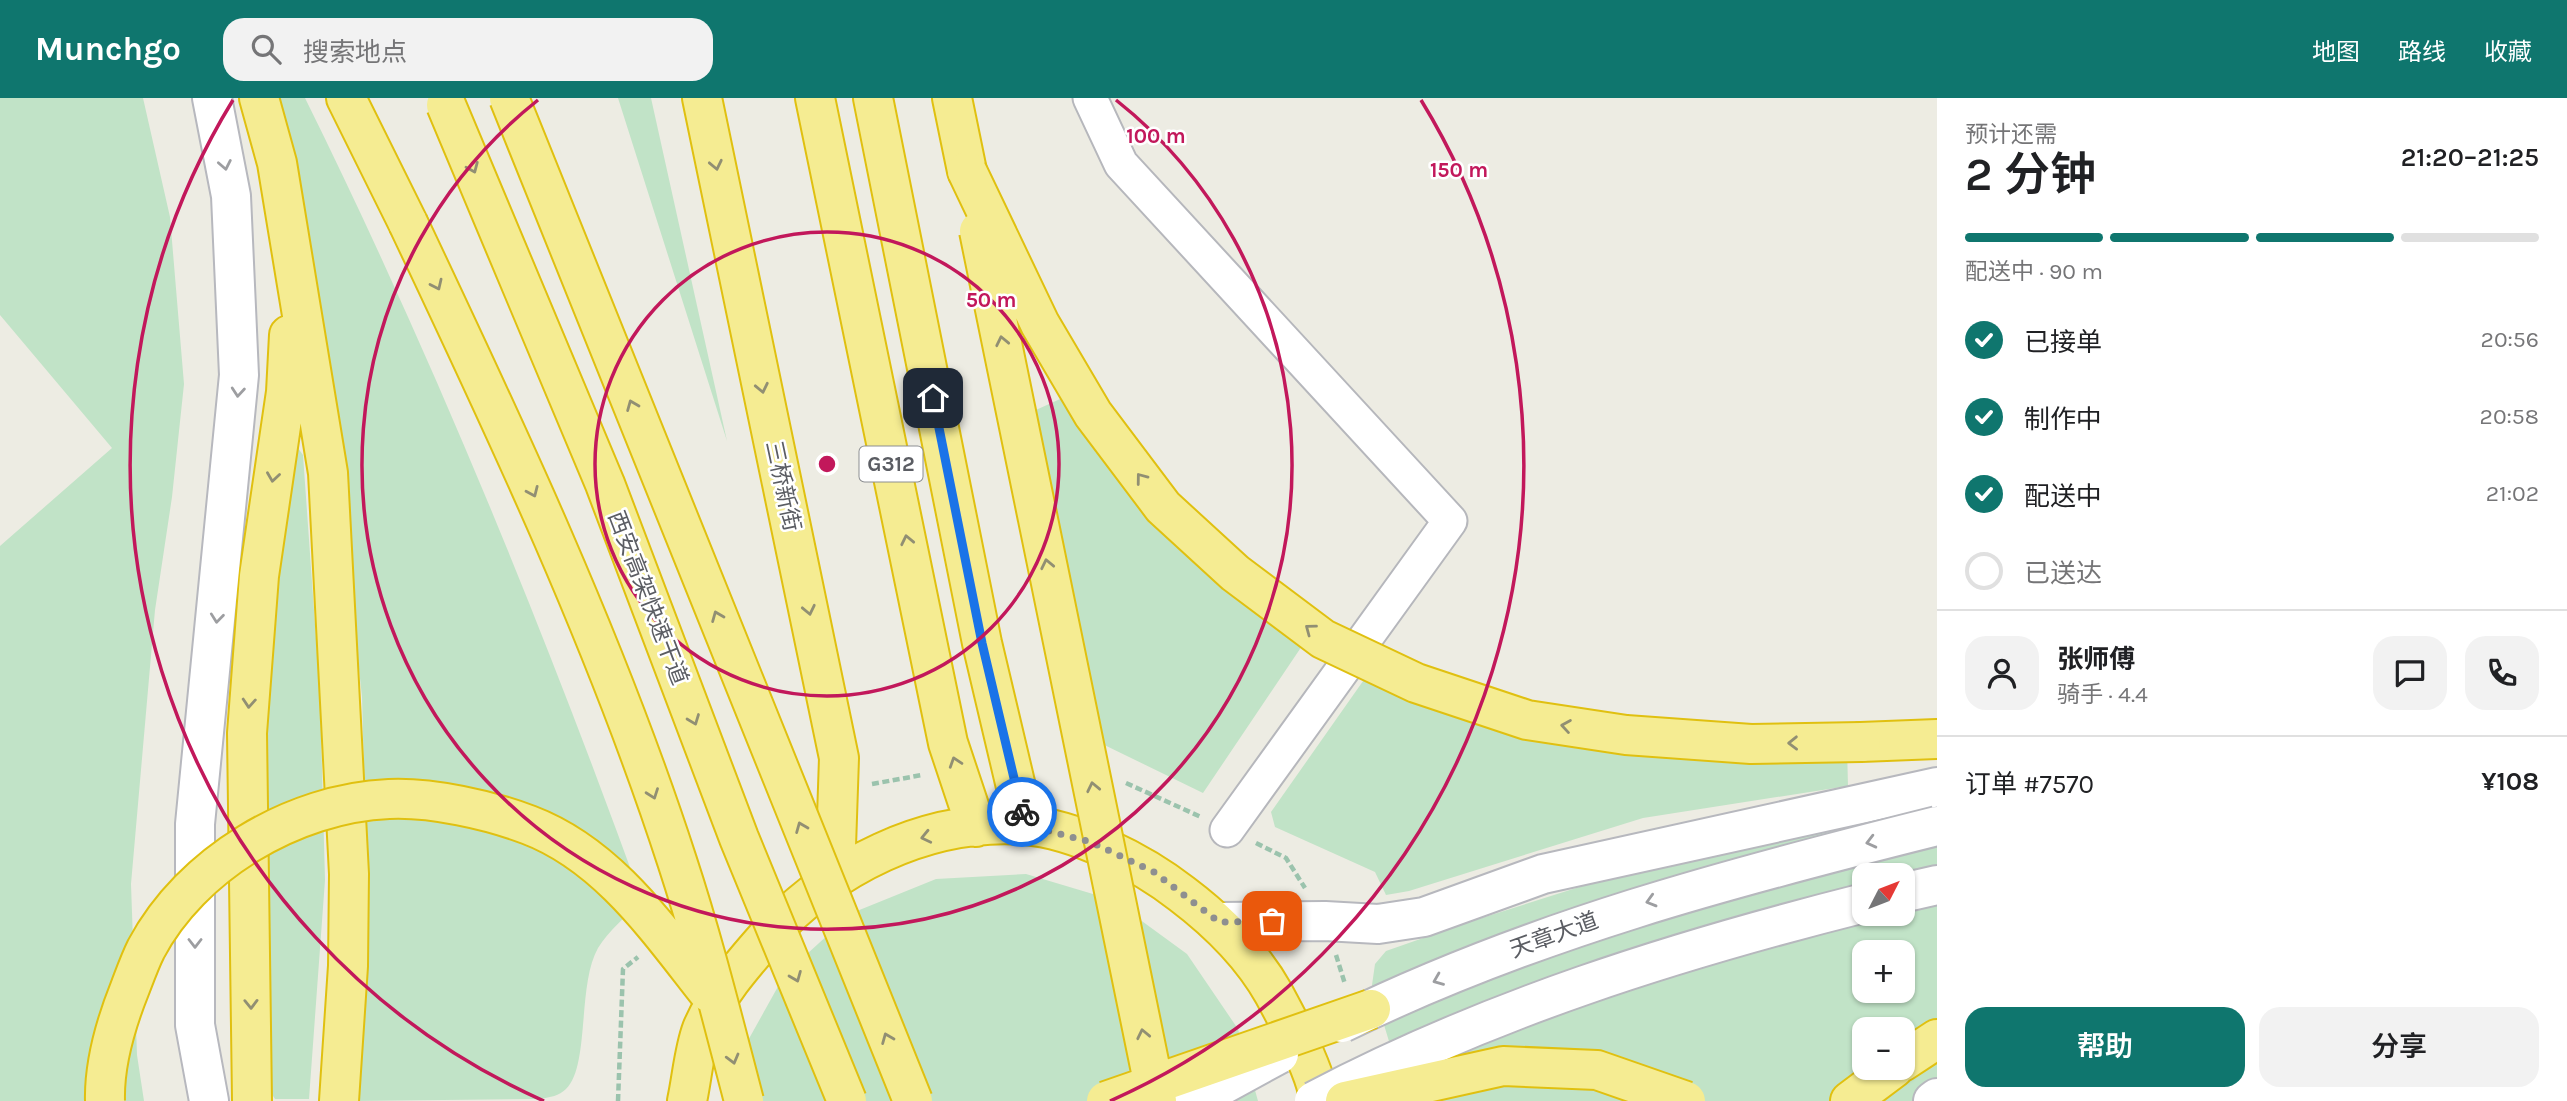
<!DOCTYPE html>
<html lang="zh">
<head>
<meta charset="utf-8">
<style>
	body { margin:0; font-family:Karla,"Noto Sans SC",sans-serif; background:#f2f2f2; color:#202124; height:100vh; display:flex; flex-direction:column; font-size:26px; white-space:nowrap }
	* { box-sizing:border-box; margin:0 }
	p { font-size:23px; color:#757577 }
	.icon { flex:none; width:38px; height:38px; fill:none; stroke:currentColor; stroke-width:2; stroke-linecap:round; stroke-linejoin:round }
	.map { position:relative; flex:1; overflow:hidden }
	.panel { display:flex; flex-direction:column; background:#fff; width:630px }
	.panel>* { flex:none }
	.needle { width:46px; rotate:48deg }
	.fabs { position:absolute; left:1852px; top:765px; display:grid; gap:14px }
	.fabs a { display:grid; place-items:center; width:63px; height:63px; border-radius:14px; background:#fff; box-shadow:0 2px 5px #0004; font-size:35px }
	.pin { position:absolute; display:grid; place-items:center; width:60px; height:60px; color:#fff; margin:-30px; border-radius:14px; box-shadow:0 4px 10px #0006 }
	.courier { position:absolute; display:grid; place-items:center; width:70px; height:70px; margin:-35px; border:5px solid #1a73e8; border-radius:50%; background:#fff; color:#222; box-shadow:0 2px 9px #0007 }
	.summary em { font-style:normal; font-weight:600 }
	.summary div { display:flex; flex-direction:column-reverse }
	.summary { display:flex; align-items:center; justify-content:space-between; height:119px; padding:0 28px }
	h1 { font-size:46px; font-weight:600; line-height:52px }
	.bar { display:grid; grid-template-columns:repeat(4,1fr); gap:10px 7px; align-content:center; height:84px; padding:0 28px }
	.bar i { height:9px; border-radius:5px; background:#e0e0e0 }
	.bar .current { background:#0f766e }
	.bar p { grid-column:span 4 }
	.line { display:flex; align-items:center; gap:18px; padding:0 28px; border-top:2px solid #e0e0e0 }
	.line div { flex:1 }
	.round { display:grid; place-items:center; flex:none; width:74px; height:74px; border-radius:21px; background:#f2f2f2 }
	ol { padding:0 28px; list-style:none }
	li { display:flex; align-items:center; gap:21px; height:77px }
	li p { margin-inline-start:auto }
	li .icon { padding:7px; border-radius:50%; background:#0f766e; color:#fff; stroke-width:4 }
	li:last-child { color:#757577 }
	li i { width:38px; height:38px; border:4px solid #e0e0e0; border-radius:50% }
	.cta { display:flex; gap:14px; margin-top:auto; padding:14px 28px }
	.cta a { flex:1; height:80px; border-radius:21px; background:#0f766e; color:#fff; font-size:28px; font-weight:600; line-height:80px; text-align:center }
	.cta a+a { background:#f2f2f2; color:#202124 }
	header { display:flex; align-items:center; gap:42px; box-sizing:border-box; height:98px; padding:0 35px; background:#0f766e; color:#fff }
	header strong { font-size:33px }
	nav { display:flex; gap:38px; margin-inline-start:auto; font-size:24px }
	.search { width:490px; height:63px; background:#f2f2f2; display:flex; align-items:center; gap:18px; box-sizing:border-box; padding:0 24px; border-radius:21px; color:#757577; font-size:26px }
	main { display:flex; flex:1; min-height:0 }
	.map>svg:first-child { display:block }
	.green { fill:#c1e3c7; fill-rule:evenodd }
	.lines { fill:none; stroke-linecap:round; stroke-linejoin:round }
	.street-casing { stroke:#b6b7bc; stroke-width:37 }
	.secondary-casing { stroke:#b7b8be; stroke-width:42 }
	.highway-casing { stroke:#e0c010; stroke-width:42 }
	.path { stroke:#9bc3ad; stroke-width:4.5; stroke-dasharray:7 3.5; stroke-linecap:butt }
	.street { stroke:#fff; stroke-width:33 }
	.secondary { stroke:#fff; stroke-width:38 }
	.highway { stroke:#f5ec92; stroke-width:38 }
	.secondary-bridge-casing { stroke:#b7b8be; stroke-width:42; stroke-linecap:butt }
	.highway-bridge-casing { stroke:#e0c010; stroke-width:42; stroke-linecap:butt }
	.secondary-bridge { stroke:#fff; stroke-width:38 }
	.highway-bridge { stroke:#f5ec92; stroke-width:38 }
	.oneway { stroke:#9d9ea1 }
	.oneway2 { stroke:#918f73 }
	.done { stroke:#8e8f90; stroke-width:7; stroke-dasharray:0 12.6 }
	.route { stroke:#1a73e8; stroke-width:9 }
	.ring { fill:none; stroke:#c2185b; stroke-width:3.5 }
	.labels { text-anchor:middle; dominant-baseline:central; stroke-width:5; stroke-linejoin:round; paint-order:stroke }
	.shield { fill:#fff; stroke:#8c8e92; stroke-width:2 }
	.shield-label { font-size:21px; font-weight:bold; fill:#5b5d63 }
	.street-label { font-size:23px; fill:#5b5d63; stroke:#fff }
	.centre { fill:#c2185b; stroke:#fff; stroke-width:3.5 }
	.ring-label { font-size:21px; text-anchor:middle; font-weight:bold; fill:#c2185b; stroke:#fff; stroke-width:5; stroke-linejoin:round; paint-order:stroke }
</style>
</head>
<body>
<header>
<strong>Munchgo</strong>
<div class="search"><svg class="icon" aria-label="search" viewBox="0 0 24 24"><circle cx="10" cy="10" r="6"/><path d="M15 15l6 6"/></svg>搜索地点</div>
<nav><a>地图</a><a>路线</a><a>收藏</a></nav>
</header>
<main>
<div class="map">
<svg width="1937" height="1003" viewBox="0 0 1937 1003">
	<rect width="100%" height="100%" fill="#edece3"/>
	<path class="green" d="M0 0H143L170 119 184 286 172 399 155 512 131 786 137 957 144 1003H0V448L112 350 0 217Z
		M271 0H305C434 261 543 529 642 802 628 817 608 833 598 850 577 887 590 968 566 991 559 998 550 999 541 1001L353 1003 367 786 362 599 339 384Z
		M618 0H651L727 343Z
		M1069 297 1306 542 1203 695 1090 640 1027 316Z
		M295 346 303 357 320 597 325 782 309 1001H275L263 982 257 715 270 499Z
		M1368 576 1426 601 1847 649 1848 688 1643 720 1409 793 1386 797 1375 774 1275 729 1271 714Z
		M1937 714V992L1922 1003H1407L1372 887 1375 866 1386 853 1466 825 1671 760ZM1864 777H1902V816H1864ZM1864 854H1902V892H1864ZM1864 931H1902V970H1864Z
		M1026 776 1113 802 1187 856 1238 931 1258 1003H734L741 955 785 876 852 815 936 781Z"/>
	<g class="lines">
		<defs>
			<path id="street" d="M1090 0 1121 66 1450 423 1227 732"/>
			<path id="secondary" d="M1902 795 1937 787
				M1219 824 1325 823 1378 826 1424 819 1543 776 1937 689
				M209 1003 195 927V726L239 277 231 98 212 0
				M1933 1003 1937 1000"/>
			<path id="highway" d="M259 0 277 65 328 375 349 776 348 868 339 1003
				M346 0 408 125
				M702 0 839 660 835 778
				M815 0 948 645 976 729
				M873 0 982 545 1025 727
				M952 0 967 73
				M1861 644 1937 641
				M1902 964 1937 941
				M252 1003 247 635 259 478 286 294 289 237
				M687 1003C692 980 694 952 702 931 716 897 743 866 766 840 830 769 926 720 1024 727 1076 731 1141 764 1182 796 1219 824 1251 855 1274 896 1287 920 1318 977 1319 1003
				M1850 1003 1894 970"/>
		</defs>
		<use href="#street" class="street-casing"/>
		<use href="#secondary" class="secondary-casing"/>
		<use href="#highway" class="highway-casing"/>
		<path class="path" d="M1126 685 1201 719
			M872 686 922 677
			M1256 745 1286 760 1305 790
			M1336 857 1345 886
			M618 1003 623 871 638 859"/>
		<use href="#street" class="street"/>
		<use href="#secondary" class="secondary"/>
		<use href="#highway" class="highway"/>
		<defs>
			<path id="secondary-bridge" d="M1342 925C1532 832 1733 779 1937 728
				M1193 1003 1279 956
				M1314 1003C1489 911 1674 853 1864 805"/>
			<path id="highway-bridge" d="M509 0 913 1003
				M446 7 605 386 739 740 847 1003
				M967 73 1040 226 1093 316 1163 409 1235 475 1323 541 1416 585 1527 622 1626 637 1751 646 1861 644
				M408 125C507 334 606 544 677 763 703 842 723 923 744 1003
				M979 133 1157 1003
				M105 1003C104 966 116 925 130 890 135 877 140 863 146 851 191 766 293 705 389 701 431 699 490 712 529 727 608 757 658 831 708 894
				M1106 1003 1371 911
				M1345 1003 1503 968 1597 972 1686 1003"/>
		</defs>
		<use href="#secondary-bridge" class="secondary-bridge-casing"/>
		<use href="#highway-bridge" class="highway-bridge-casing"/>
		<use href="#secondary-bridge" class="secondary-bridge"/>
		<use href="#highway-bridge" class="highway-bridge"/>
	</g>
	<defs><path id="oneway-chevron" d="M-2-3.5L2.5 0L-2 3.5" fill="none" stroke-width="1.6" stroke-linecap="round" stroke-linejoin="round" transform="scale(1.75)"/></defs>
	<g class="oneway">
		<use href="#oneway-chevron" transform="translate(225 67) rotate(79)"/>
		<use href="#oneway-chevron" transform="translate(238 294) rotate(95)"/>
		<use href="#oneway-chevron" transform="translate(217 520) rotate(96)"/>
		<use href="#oneway-chevron" transform="translate(1871 744) rotate(166)"/>
		<use href="#oneway-chevron" transform="translate(1651 803) rotate(164)"/>
		<use href="#oneway-chevron" transform="translate(195 845) rotate(90)"/>
		<use href="#oneway-chevron" transform="translate(1438 882) rotate(158)"/>
	</g>
	<g class="oneway2">
		<use href="#oneway-chevron" transform="translate(716 67) rotate(78)"/>
		<use href="#oneway-chevron" transform="translate(473 70) rotate(67)"/>
		<use href="#oneway-chevron" transform="translate(437 187) rotate(65)"/>
		<use href="#oneway-chevron" transform="translate(1002 243) rotate(-102)"/>
		<use href="#oneway-chevron" transform="translate(762 290) rotate(78)"/>
		<use href="#oneway-chevron" transform="translate(632 307) rotate(-112)"/>
		<use href="#oneway-chevron" transform="translate(273 379) rotate(98)"/>
		<use href="#oneway-chevron" transform="translate(1141 380) rotate(-127)"/>
		<use href="#oneway-chevron" transform="translate(533 394) rotate(66)"/>
		<use href="#oneway-chevron" transform="translate(907 442) rotate(-102)"/>
		<use href="#oneway-chevron" transform="translate(1047 466) rotate(-102)"/>
		<use href="#oneway-chevron" transform="translate(809 512) rotate(78)"/>
		<use href="#oneway-chevron" transform="translate(717 518) rotate(-112)"/>
		<use href="#oneway-chevron" transform="translate(1310 531) rotate(-143)"/>
		<use href="#oneway-chevron" transform="translate(249 605) rotate(94)"/>
		<use href="#oneway-chevron" transform="translate(694 622) rotate(69)"/>
		<use href="#oneway-chevron" transform="translate(1566 628) rotate(-171)"/>
		<use href="#oneway-chevron" transform="translate(1793 645) rotate(179)"/>
		<use href="#oneway-chevron" transform="translate(955 664) rotate(-108)"/>
		<use href="#oneway-chevron" transform="translate(1093 689) rotate(-102)"/>
		<use href="#oneway-chevron" transform="translate(653 696) rotate(70)"/>
		<use href="#oneway-chevron" transform="translate(801 729) rotate(-112)"/>
		<use href="#oneway-chevron" transform="translate(926 739) rotate(167)"/>
		<use href="#oneway-chevron" transform="translate(796 879) rotate(68)"/>
		<use href="#oneway-chevron" transform="translate(251 906) rotate(89)"/>
		<use href="#oneway-chevron" transform="translate(1143 936) rotate(-102)"/>
		<use href="#oneway-chevron" transform="translate(887 940) rotate(-112)"/>
		<use href="#oneway-chevron" transform="translate(733 961) rotate(75)"/>
	</g>
	<g class="lines">
		<path class="done" d="M1022 714 1025 727 1091 744 1154 774 1219 824 1272 823"/>
		<path class="route" d="M933 300 982 545 1022 714"/>
	</g>
	<g class="ring">
		<circle cx="827" cy="366" r="232"/>
		<path d="M1116 2A465 465 0 1 1 538 2"/>
		<path d="M544 1003A697 697 0 0 1 233 2M1421 2A697 697 0 0 1 1110 1003"/>
	</g>
	<g class="labels">
		<rect class="shield" x="859.5" y="348.5" width="63" height="35" rx="5"/>
		<g class="shield-label">
			<text x="891" y="366">G312</text>
		</g>
		<g class="street-label">
			<text transform="translate(783 388) rotate(78)">三桥新街</text>
			<text transform="translate(648 500) rotate(69)">西安高架快速干道</text>
			<text transform="translate(1554 837) rotate(-20)">天章大道</text>
		</g>
	</g>
	<circle cx="827" cy="366" r="10" class="centre"/>
	<g class="ring-label">
		<text x="1156" y="45">100 m</text>
		<text x="1459" y="79">150 m</text>
		<text x="991" y="209">50 m</text>
	</g>
</svg>
<div class="fabs">
<a><svg class="needle" viewBox="-14 -14 28 28"><path d="M0-13l5 13h-10z" fill="#e53935"/><path d="M0 13l5-13h-10z" fill="#757577"/></svg></a>
<a>+</a>
<a>−</a>
</div>
<div class="pin" style="left:1272px;top:823px;background:#ea580c"><svg class="icon" aria-label="bag" viewBox="0 0 24 24"><path d="M5 8h14l-1 12H6zM9 8a3 3 0 0 1 6 0"/></svg></div>
<div class="pin" style="left:933px;top:300px;background:#1f2937"><svg class="icon" aria-label="home" viewBox="0 0 24 24"><path d="M3 11l9-7 9 7M6 9v11h12V9"/></svg></div>
<div class="courier" style="left:1022px;top:714px"><svg class="icon" aria-label="bike" viewBox="0 0 24 24"><circle cx="6" cy="16" r="4"/><circle cx="18" cy="16" r="4"/><path d="M6 16l4-8h5l3 8M10 8l3 8H6M13 5h3"/></svg></div>
</div>
<section class="panel">
<div class="summary"><div><h1>2 分钟</h1><p>预计还需</p></div><em>21:20–21:25</em></div>
<div class="bar"><i class="current"></i><i class="current"></i><i class="current"></i><i></i><p>配送中 · 90 m</p></div>
<ol>
<li><svg class="icon" aria-label="check" viewBox="0 0 24 24"><path d="M5 12l5 5 9-10"/></svg>已接单<p>20:56</p></li>
<li><svg class="icon" aria-label="check" viewBox="0 0 24 24"><path d="M5 12l5 5 9-10"/></svg>制作中<p>20:58</p></li>
<li><svg class="icon" aria-label="check" viewBox="0 0 24 24"><path d="M5 12l5 5 9-10"/></svg>配送中<p>21:02</p></li>
<li><i></i>已送达</li>
</ol>
<div class="line" style="height:126px"><a class="round"><svg class="icon" aria-label="person" viewBox="0 0 24 24"><circle cx="12" cy="8" r="4"/><path d="M4 21q1-7 8-7t8 7"/></svg></a><div><b>张师傅</b><p>骑手 · 4.4</p></div><a class="round"><svg class="icon" aria-label="chat" viewBox="0 0 24 24"><path d="M4 5h16v11H9l-5 4z"/></svg></a><a class="round"><svg class="icon" aria-label="phone" viewBox="0 0 24 24"><path d="M5 4h4l2 5-3 2q2 4 5 5l2-3 5 2v4C11 20 4 13 5 4z"/></svg></a></div>
<div class="line" style="height:91px"><div>订单 #7570</div><b>¥108</b></div>
<div class="cta"><a>帮助</a><a>分享</a></div>
</section>
</main>
</body>
</html>
